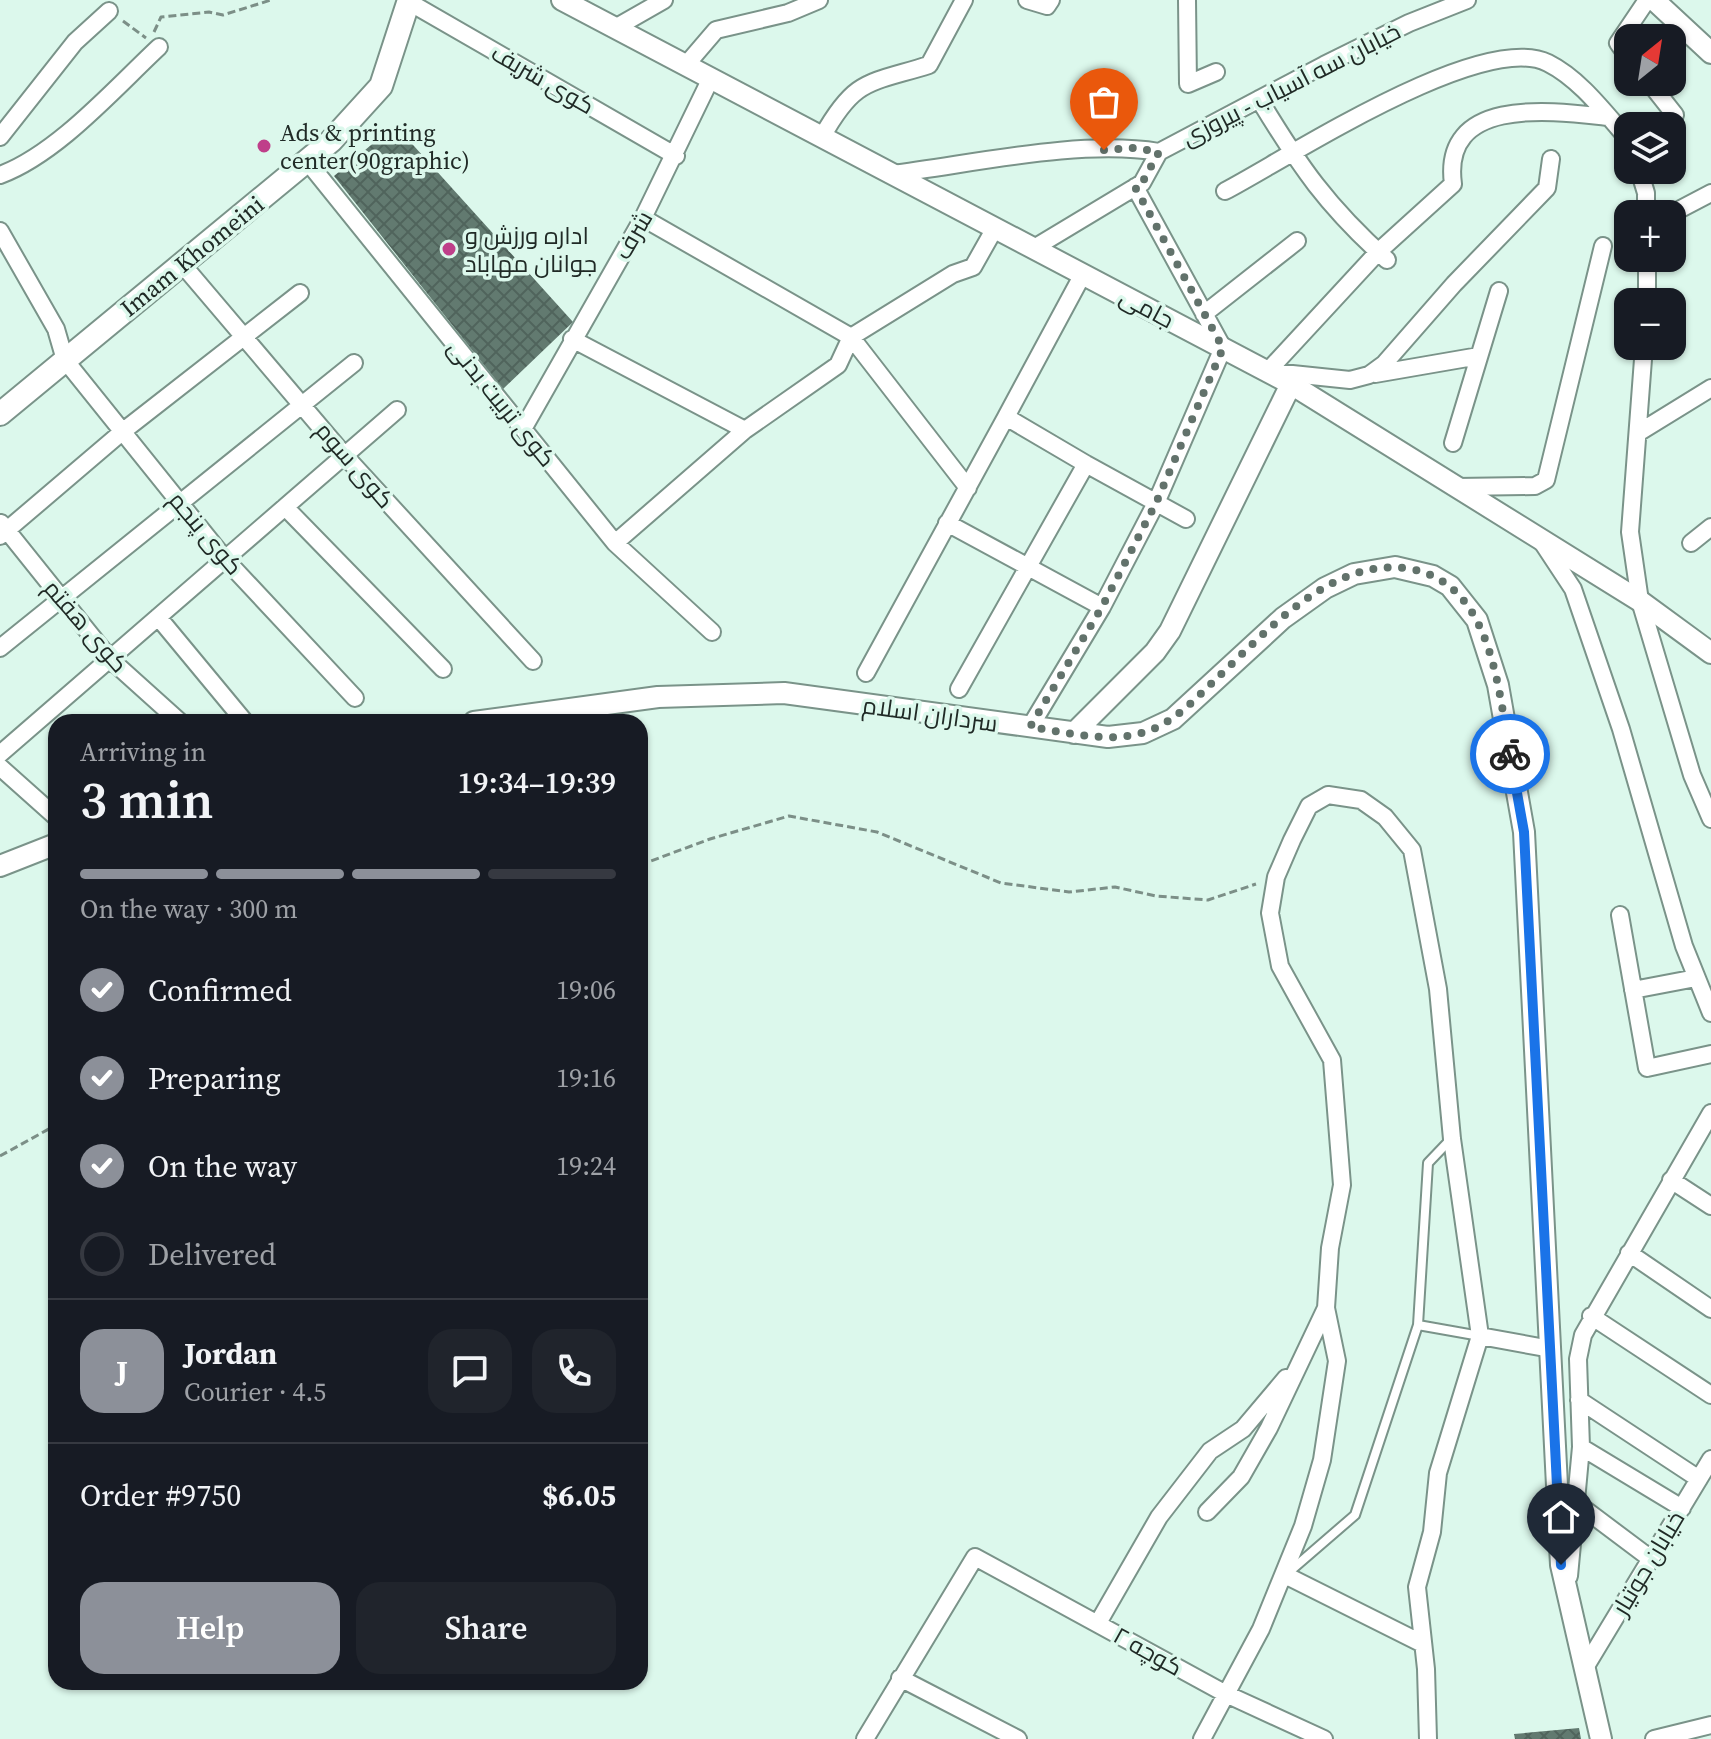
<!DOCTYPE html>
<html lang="en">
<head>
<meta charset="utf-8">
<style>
	body { margin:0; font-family:"Source Serif 4",Cairo,serif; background:#20242c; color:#f1f3f6; height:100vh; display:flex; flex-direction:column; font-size:30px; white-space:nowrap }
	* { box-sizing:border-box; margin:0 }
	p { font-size:26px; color:#9ea1a6 }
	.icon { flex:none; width:44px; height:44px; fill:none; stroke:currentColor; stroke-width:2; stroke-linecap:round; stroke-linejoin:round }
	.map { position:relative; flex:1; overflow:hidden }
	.sheet { position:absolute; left:48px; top:714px; width:600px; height:976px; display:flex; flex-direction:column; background:#171b24; border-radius:24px; box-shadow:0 2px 6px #0004 }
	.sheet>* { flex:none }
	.needle { width:52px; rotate:30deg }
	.fabs { position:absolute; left:1614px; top:24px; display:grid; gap:16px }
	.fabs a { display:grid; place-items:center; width:72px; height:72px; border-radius:16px; background:#171b24; box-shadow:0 2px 6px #0004; font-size:40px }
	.pin { position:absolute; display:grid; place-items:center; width:68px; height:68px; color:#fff; margin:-82px -34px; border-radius:50% 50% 50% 0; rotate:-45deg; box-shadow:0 0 8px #0007 }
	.pin .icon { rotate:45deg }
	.courier { position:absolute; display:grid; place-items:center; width:80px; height:80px; margin:-40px; border:6px solid #1a73e8; border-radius:50%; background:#fff; color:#222; box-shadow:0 2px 10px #0007 }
	.summary em { font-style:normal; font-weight:600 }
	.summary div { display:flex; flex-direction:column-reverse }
	.summary { display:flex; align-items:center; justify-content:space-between; height:136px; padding:0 32px }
	h1 { font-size:52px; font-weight:600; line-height:60px }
	.bar { display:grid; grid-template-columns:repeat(4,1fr); gap:12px 8px; align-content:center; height:96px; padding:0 32px }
	.bar i { height:10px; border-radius:6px; background:#363941 }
	.bar .on { background:#8c9099 }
	.bar p { grid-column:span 4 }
	.line { display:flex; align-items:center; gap:20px; padding:0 32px; border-top:2px solid #363941 }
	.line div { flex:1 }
	.round { display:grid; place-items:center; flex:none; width:84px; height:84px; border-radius:24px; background:#20242c }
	ol { padding:0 32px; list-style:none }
	li { display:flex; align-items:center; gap:24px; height:88px }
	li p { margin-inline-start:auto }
	li .icon { padding:8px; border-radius:50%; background:#8c9099; color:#fff; stroke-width:4 }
	li:last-child { color:#9ea1a6 }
	li i { width:44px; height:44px; border:4px solid #363941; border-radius:50% }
	.primary-button { display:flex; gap:16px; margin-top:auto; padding:16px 32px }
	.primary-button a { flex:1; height:92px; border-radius:24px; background:#8c9099; color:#fff; font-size:32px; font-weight:600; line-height:92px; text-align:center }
	.primary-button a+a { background:#20242c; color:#f1f3f6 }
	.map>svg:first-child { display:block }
	.building { fill:url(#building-cross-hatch) }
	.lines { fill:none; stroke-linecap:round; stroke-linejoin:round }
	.service-casing { stroke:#7a9389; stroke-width:12 }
	.minor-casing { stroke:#7a9389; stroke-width:20 }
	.tertiary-casing { stroke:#7a9389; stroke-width:24 }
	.secondary-casing { stroke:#7a9389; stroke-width:26 }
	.path { stroke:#7c8f87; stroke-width:3; stroke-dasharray:8 4; stroke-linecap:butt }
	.service { stroke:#fff; stroke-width:8 }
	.minor { stroke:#fff; stroke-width:16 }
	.tertiary { stroke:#fff; stroke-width:20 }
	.secondary { stroke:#fff; stroke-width:22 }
	.done { stroke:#62726b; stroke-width:8; stroke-dasharray:0 14.4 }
	.route { stroke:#1a73e8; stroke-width:10 }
	.poi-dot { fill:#bf3f8a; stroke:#dcf8ec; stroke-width:3 }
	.labels { text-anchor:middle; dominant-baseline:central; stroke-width:7; stroke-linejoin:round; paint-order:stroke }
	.street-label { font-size:24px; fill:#202a26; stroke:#dcf8ec }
	.poi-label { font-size:24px; fill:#202a26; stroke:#dcf8ec; text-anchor:start }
</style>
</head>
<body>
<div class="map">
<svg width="1711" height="1739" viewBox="0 0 1711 1739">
	<defs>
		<pattern id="building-cross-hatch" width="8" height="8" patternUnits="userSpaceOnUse" patternTransform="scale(2)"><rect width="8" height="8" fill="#627a70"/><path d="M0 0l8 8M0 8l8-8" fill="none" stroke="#50645c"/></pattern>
	</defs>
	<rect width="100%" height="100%" fill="#dcf8ec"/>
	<path class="building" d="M395 125 573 322 503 389 334 176Z
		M1579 1728 1581 1739H1515L1514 1734Z"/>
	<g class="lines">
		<defs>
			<path id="service" d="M1418 1325 1480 1336
				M1289 1572 1355 1515 1418 1325 1428 1163 1450 1140"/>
			<path id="minor" d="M1027 0 1047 6 1051 0
				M1187 0 1188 84 1216 72
				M409 2 676 156
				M615 28 664 0
				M1628 57 1618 43 1647 0
				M686 65 716 30 788 13 819 0
				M1649 82 1675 115
				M1259 99C1300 167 1327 206 1387 260
				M0 137 75 42 109 11
				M822 137C855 78 868 84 929 65L964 0
				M307 161 615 543 712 632
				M1639 170 1646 193V214
				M891 174C973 164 1079 139 1159 152
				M0 175C57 154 114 89 159 47
				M1225 191C1288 158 1482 30 1548 63 1580 79 1605 113 1628 139
				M1671 214 1711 193
				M643 218 851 337 968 488
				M0 231 56 329 65 360 225 559 355 698
				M1034 248 1142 183 1159 152 1324 65 1409 23 1467 0
				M182 264 345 456 533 661
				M1647 302V258
				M1204 314 1297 241
				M572 339 745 430
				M1644 346 1630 532 1640 601 1692 775 1711 819
				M1267 372 1378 252 1453 184C1441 95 1554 111 1608 117
				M1273 372 1350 380 1369 375 1384 364 1454 284 1547 188 1551 159
				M1375 374 1479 356
				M523 429 643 218 711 78
				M1638 433 1711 388
				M1453 443 1499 291
				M1086 464 1186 519
				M1456 487 1535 486 1546 480 1603 246
				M285 507 443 669
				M1 523 110 659 180 722
				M947 523 1102 607 1030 727
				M0 536 122 432 300 293
				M1542 542 1573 589 1621 729 1684 946 1711 1013
				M615 543 745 430 838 365 851 337 953 274 973 267 995 228
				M1691 543 1711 527
				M1102 607 1156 503 1223 348 1135 187
				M158 617 245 722
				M0 648 354 363
				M866 673 1006 417
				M959 689 1086 464 1006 417 1083 274
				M0 754 397 410
				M0 767 56 817
				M1620 915 1647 1068 1711 1054
				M1633 990 1696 978
				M1671 1180 1711 1206
				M1629 1253 1711 1309
				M1591 1316 1711 1395
				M1579 1400 1699 1479
				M1581 1447 1682 1508
				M1575 1502 1651 1559
				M1207 1512 1241 1477 1269 1428 1326 1308 1330 1248 1342 1185 1332 1060 1280 966 1270 913 1276 877 1292 840 1309 806 1328 795 1361 800 1385 817 1412 850 1438 989 1452 1139 1480 1336
				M1285 1575 1423 1644
				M1569 1576 1581 1447 1578 1359 1583 1335 1711 1113
				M1098 1623 1159 1517 1210 1451 1243 1429 1286 1378
				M1586 1666 1711 1459
				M900 1678 1018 1739
				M865 1739 975 1557 1226 1694 1324 1739
				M1202 1739 1261 1629 1303 1526 1322 1460 1337 1361 1326 1308
				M1428 1739 1426 1669 1417 1587 1432 1532 1438 1473 1480 1336 1551 1349
				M1654 1739 1711 1725"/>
			<path id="tertiary" d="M562 0 1291 384 1640 601 1711 653
				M1654 0 1711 53
				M474 722 658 697 784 693 1108 737 1143 733 1173 719 1283 618 1325 588 1354 574 1395 567 1433 576 1450 586 1477 620 1498 685 1524 832 1561 1565 1601 1739
				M1074 733 1155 652 1170 631 1291 384
				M0 866 56 844"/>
			<path id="secondary" d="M0 414 331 141 381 86 409 0"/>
		</defs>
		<use href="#service" class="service-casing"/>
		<use href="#minor" class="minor-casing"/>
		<use href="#tertiary" class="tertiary-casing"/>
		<use href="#secondary" class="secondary-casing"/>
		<path class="path" d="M123 21 146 38
			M154 32 161 17 209 12 223 15 271 0
			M640 865 710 839 789 816 877 832 1001 883 1069 892 1115 887 1156 896 1208 900 1256 884
			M0 1156 56 1125"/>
		<use href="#service" class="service"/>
		<use href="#minor" class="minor"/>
		<use href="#tertiary" class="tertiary"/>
		<use href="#secondary" class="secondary"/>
	</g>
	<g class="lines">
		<path class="done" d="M1104 150 1134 148 1159 152 1142 183 1135 187 1223 348 1156 503 1102 607 1030 727C1065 732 1110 744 1145 732 1174 723 1195 699 1217 678 1267 631 1334 555 1411 569 1492 584 1498 689 1510 754"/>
		<path class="route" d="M1510 754 1524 832 1561 1565"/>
	</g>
	<g class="poi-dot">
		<circle cx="264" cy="146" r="8"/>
		<circle cx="449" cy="249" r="8"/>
	</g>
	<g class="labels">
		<g class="street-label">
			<text transform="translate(543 79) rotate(30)">کوی شریف</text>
			<text transform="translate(1291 84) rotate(-27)">خیابان سه آسیاب - پیروزی</text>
			<text transform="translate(633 235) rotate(-60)">شرف</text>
			<text transform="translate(192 256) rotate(-39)">Imam Khomeini</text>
			<text transform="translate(1147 308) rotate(28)">جامی</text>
			<text transform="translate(502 403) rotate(51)">کوی تربیت بدنی</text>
			<text transform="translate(355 465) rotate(49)">کوی سوم</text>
			<text transform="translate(206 533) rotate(50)">کوی پنجم</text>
			<text transform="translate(86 626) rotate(49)">کوی هفتم</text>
			<text transform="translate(930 714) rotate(8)">سرداران اسلام</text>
			<text transform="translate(1648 1563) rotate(-59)">خیابان جوتیار</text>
			<text transform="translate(1148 1651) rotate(29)">کوچه ۲</text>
		</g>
		<g class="poi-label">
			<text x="280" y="132">Ads &amp; printing<tspan x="280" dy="28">center(90graphic)</tspan></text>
			<text x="465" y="235">اداره ورزش و<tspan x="465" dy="28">جوانان مهاباد</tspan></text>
		</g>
	</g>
</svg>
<div class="fabs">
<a><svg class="needle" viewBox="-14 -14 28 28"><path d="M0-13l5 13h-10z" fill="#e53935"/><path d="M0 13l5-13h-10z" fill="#9ea1a6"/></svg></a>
<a><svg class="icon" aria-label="layers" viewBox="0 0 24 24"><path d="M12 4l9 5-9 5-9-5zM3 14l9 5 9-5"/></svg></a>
<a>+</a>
<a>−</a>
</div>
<div class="pin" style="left:1104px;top:150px;background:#ea580c"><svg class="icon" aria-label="bag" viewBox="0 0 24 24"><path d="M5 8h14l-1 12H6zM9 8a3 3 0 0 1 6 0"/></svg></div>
<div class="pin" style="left:1561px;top:1565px;background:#1f2937"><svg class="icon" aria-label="home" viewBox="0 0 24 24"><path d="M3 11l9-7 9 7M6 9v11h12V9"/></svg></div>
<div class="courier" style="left:1510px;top:754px"><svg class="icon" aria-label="bike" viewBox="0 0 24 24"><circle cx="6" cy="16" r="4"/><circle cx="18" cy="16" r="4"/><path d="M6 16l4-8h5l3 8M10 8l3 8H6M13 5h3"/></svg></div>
<section class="sheet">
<div class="summary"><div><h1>3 min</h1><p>Arriving in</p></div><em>19:34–19:39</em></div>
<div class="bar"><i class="on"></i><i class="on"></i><i class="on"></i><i></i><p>On the way · 300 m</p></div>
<ol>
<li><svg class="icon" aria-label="check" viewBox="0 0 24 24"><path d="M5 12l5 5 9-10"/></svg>Confirmed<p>19:06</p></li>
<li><svg class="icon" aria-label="check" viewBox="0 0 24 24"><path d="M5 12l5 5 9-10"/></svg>Preparing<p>19:16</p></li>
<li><svg class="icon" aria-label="check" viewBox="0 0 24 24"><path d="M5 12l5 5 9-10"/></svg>On the way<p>19:24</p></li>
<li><i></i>Delivered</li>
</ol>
<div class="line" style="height:144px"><b class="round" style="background:#8c9099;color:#fff">J</b><div><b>Jordan</b><p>Courier · 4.5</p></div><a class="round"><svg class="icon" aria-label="chat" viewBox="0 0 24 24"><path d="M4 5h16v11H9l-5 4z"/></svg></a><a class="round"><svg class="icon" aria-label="phone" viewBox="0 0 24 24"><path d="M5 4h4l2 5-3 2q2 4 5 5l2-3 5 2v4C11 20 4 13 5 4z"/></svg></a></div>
<div class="line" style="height:104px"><div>Order #9750</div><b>$6.05</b></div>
<div class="primary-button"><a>Help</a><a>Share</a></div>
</section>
</div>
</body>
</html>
